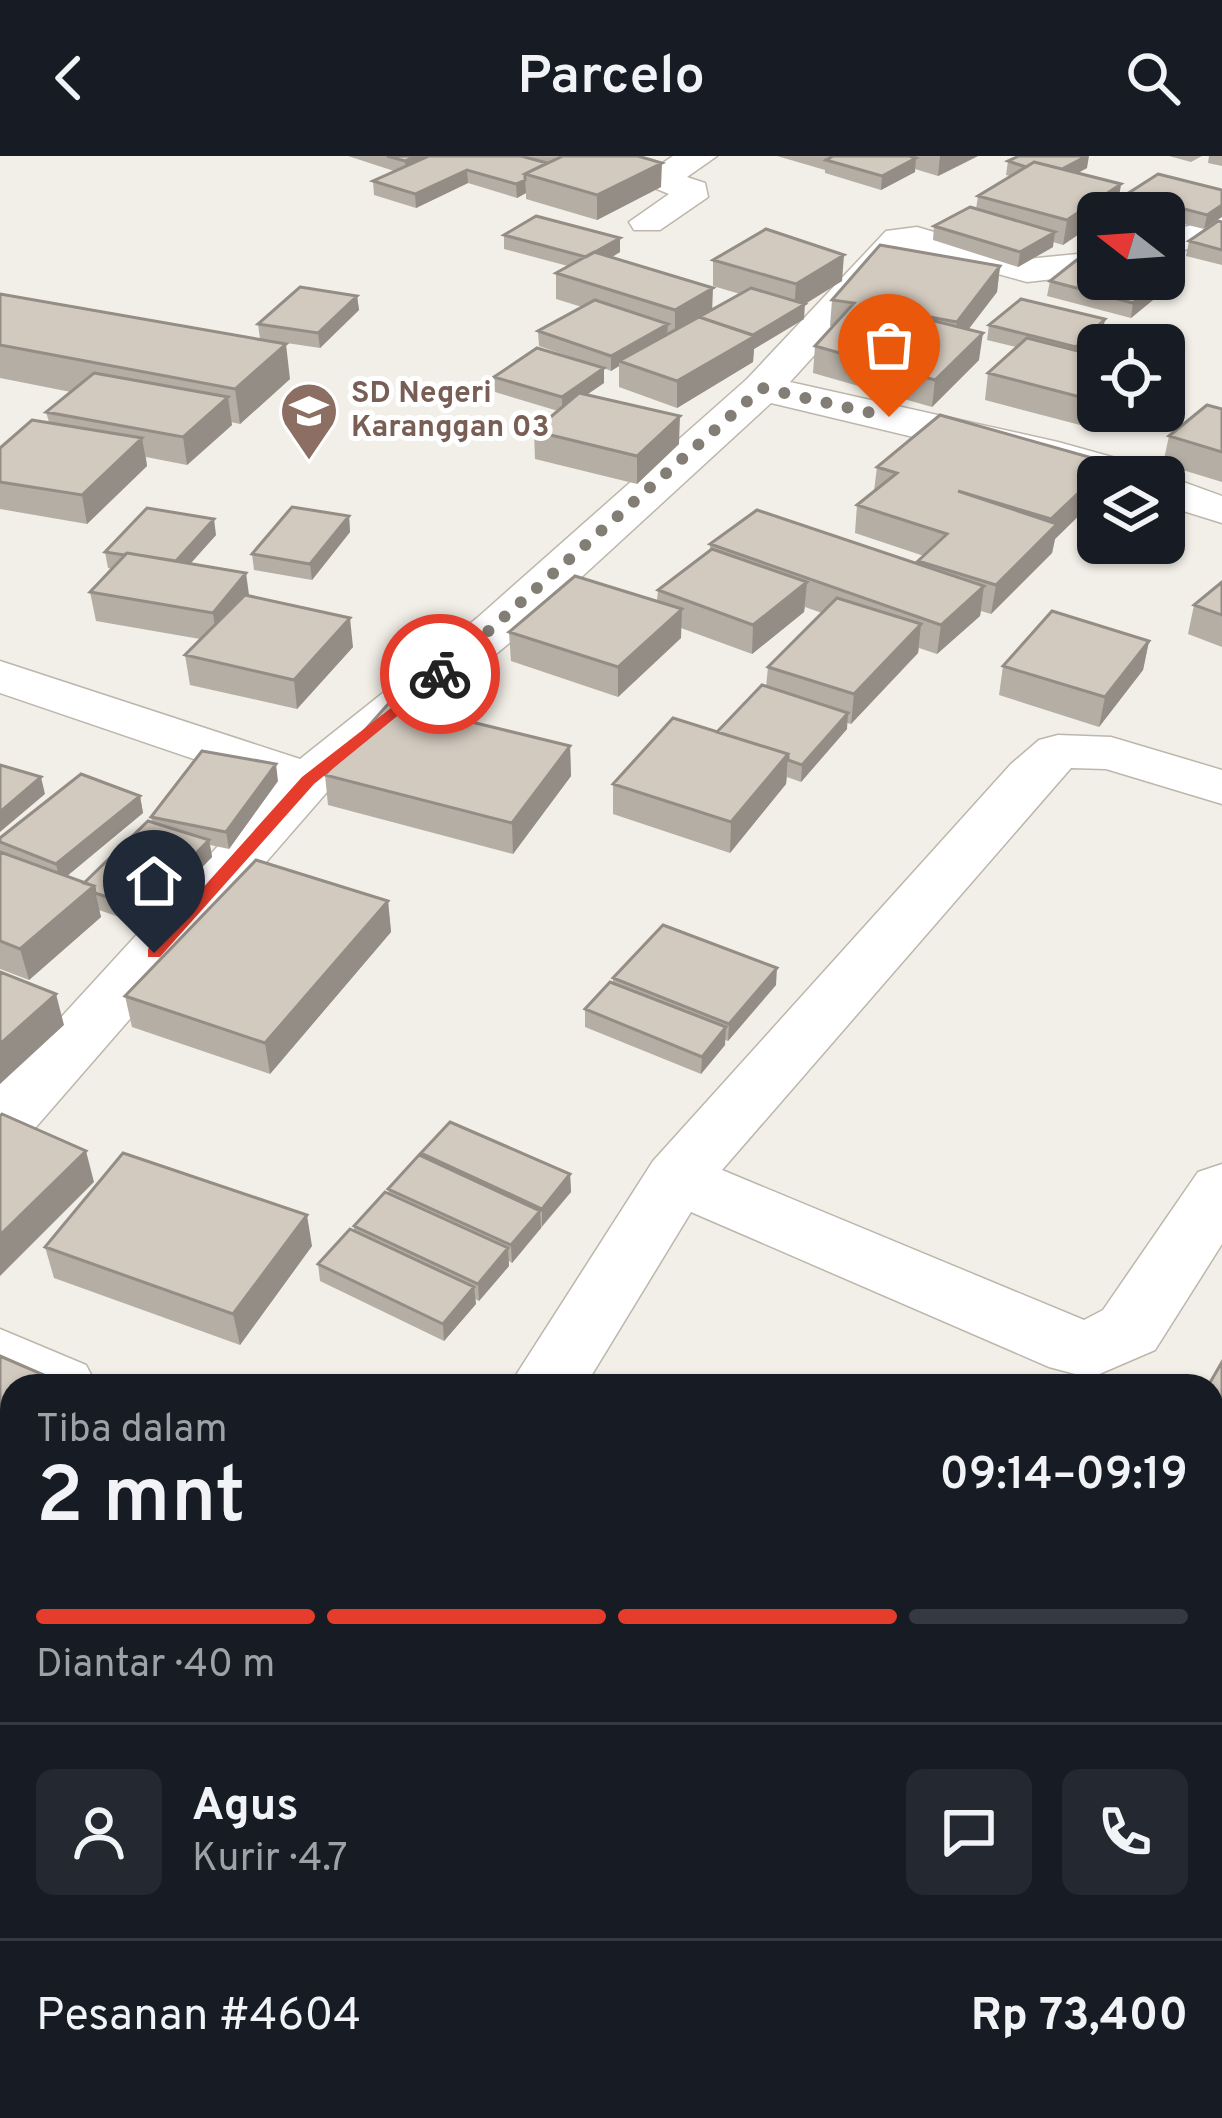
<!DOCTYPE html>
<html lang="id">
<head>
<meta charset="utf-8">
<style>
	body { margin:0; font-family:Overpass,sans-serif; background:#242831; color:#f1f3f6; height:100vh; display:flex; flex-direction:column; font-size:45px; white-space:nowrap }
	* { box-sizing:border-box; margin:0 }
	p { font-size:39px; color:#9ea1a6 }
	.icon { flex:none; width:66px; height:66px; fill:none; stroke:currentColor; stroke-width:2; stroke-linecap:round; stroke-linejoin:round }
	.map { position:relative; flex:1; overflow:hidden }
	.sheet { position:absolute; left:0px; top:1218px; width:1224px; height:744px; display:flex; flex-direction:column; background:#171b24; border-radius:36px 36px 0 0; box-shadow:0 3px 9px #0004 }
	.sheet>* { flex:none }
	.needle { width:78px; rotate:287deg }
	.buttons { position:absolute; left:1077px; top:36px; display:grid; gap:24px }
	.buttons a { display:grid; place-items:center; width:108px; height:108px; border-radius:18px; background:#171b24; box-shadow:0 3px 9px #0004; font-size:60px }
	.pin { position:absolute; display:grid; place-items:center; width:102px; height:102px; color:#fff; margin:-123px -51px; border-radius:50% 50% 50% 0; rotate:-45deg; box-shadow:0 0 12px #0007 }
	.pin .icon { rotate:45deg }
	.courier { position:absolute; display:grid; place-items:center; width:120px; height:120px; margin:-60px; border:9px solid #e53c2c; border-radius:50%; background:#fff; color:#222; box-shadow:0 3px 15px #0007 }
	.headline em { font-style:normal; font-weight:600 }
	.headline div { display:flex; flex-direction:column-reverse }
	.headline { display:flex; align-items:center; justify-content:space-between; height:204px; padding:0 36px }
	h1 { font-size:78px; font-weight:600; line-height:90px }
	.bar { display:grid; grid-template-columns:repeat(4,1fr); gap:18px 12px; align-content:center; height:144px; padding:0 36px }
	.bar i { height:15px; border-radius:9px; background:#363941 }
	.bar .selected { background:#e53c2c }
	.bar p { grid-column:span 4 }
	.line { display:flex; align-items:center; gap:30px; padding:0 36px; border-top:3px solid #363941 }
	.line div { flex:1 }
	.round { display:grid; place-items:center; flex:none; width:126px; height:126px; border-radius:18px; background:#242831 }
	header { display:flex; justify-content:space-between; align-items:center; height:156px; padding:0 36px; background:#171b24; font-size:54px; font-weight:600 }
	.map>svg:first-child { display:block }
	.lines { fill:none; stroke-linecap:round; stroke-linejoin:round }
	.street-casing { stroke:#bdb6ac; stroke-width:3 }
	.street { fill:#fff; fill-rule:evenodd }
	.wall { fill:#b5aea4 }
	.shaded-wall { fill:#948d86 }
	.building { fill:#d3cabf; stroke:#948d86; stroke-width:3 }
	.route { fill:#e53c2c }
	.done { stroke:#827d75; stroke-width:12; stroke-dasharray:0 21.6 }
	.labels { text-anchor:middle; dominant-baseline:central; stroke-width:10; stroke-linejoin:round; paint-order:stroke }
	.far-education-label { font-size:30px; font-weight:bold; fill:#785e54; stroke:#fff; text-anchor:start }
</style>
</head>
<body>
<header><svg class="icon" aria-label="back" viewBox="0 0 24 24"><path d="M15 5l-7 7 7 7"/></svg>Parcelo<svg class="icon" aria-label="search" viewBox="0 0 24 24"><circle cx="10" cy="10" r="6"/><path d="M15 15l6 6"/></svg></header>
<div class="map">
<svg width="1222" height="1962" viewBox="0 0 1222 1962">
	<rect width="100%" height="100%" fill="#f2efe8"/>
	<g class="lines">
		<defs>
			<path id="street" d="M673 0H717L687 21 705 27 708 41 660 74H634L629 66 669 38 652 31 645 19Z
				M1222 60V83L1164 100V77Z
				M917 71 1027 103 1098 96V118L1027 126 910 94 790 226 1058 286 1148 311 1154 321H1098V325L771 247 513 484 327 636 23 986 0 993V928L273 630 0 537V505L300 603 477 462 747 223 886 75Z
				M1164 319 1222 340V367L1164 349V321H1158Z
				M1058 579 1111 581 1222 614V648L1106 613 1071 612 722 1014 1084 1164 1103 1154 1198 1016 1222 1008V1088L1155 1194 1090 1222 1049 1211 691 1056 585 1230H509L653 1005 1011 608 1039 584Z
				M0 1173 86 1209 97 1230H12V1240L0 1235Z
				M1212 1689 1222 1693V1782L1212 1778Z
				M12 1904V1950H68L63 1962H0V1909Z"/>
		</defs>
		<use href="#street" class="street-casing"/>
		<use href="#street" class="street"/>
	</g>
	<path class="wall" d="M348 0H638L661 31 597 64 526 43V37L517 42 468 27 416 52 374 39 373 25 394 15Z
		M777 0H978L938 20 915 13V16L881 34 825 17V14Z
		M1169 0H1202L1191 6Z
		M1209 0H1222V10L1208 7Z
		M1008 5 1087 12 1078 17 1121 28 1117 53 1098 57V65L1063 89 1053 86V91L1018 111 933 84 934 70 976 53 978 40 1010 20 1006 19Z
		M1222 34 1204 73 1164 63V57H1143L1124 52 1127 38Z
		M1222 66V109L1186 100 1189 85Z
		M504 79 620 82V96L611 101 712 154 740 138 713 130V104L842 125 804 148V163L754 193 753 206 677 252 619 231V210L611 215 604 212V227L587 238 679 288 637 328 535 303 534 275 558 255 495 236 494 221 588 207 539 190 538 175 582 151 556 143V117L568 110 504 93Z
		M1000 110 997 136 968 174 979 204 932 251 813 217 815 190 833 170H830L832 144Z
		M1050 125 1159 139 1131 162 1047 140Z
		M0 138 290 223 240 268 231 266 232 269 187 309 146 301 147 310 87 368 0 353V292L49 266 46 256 71 236 0 222Z
		M357 140 359 154 320 192 260 183 258 168Z
		M1105 163 1102 178 1083 196 1098 200 1084 270 985 244 988 217 1016 191 987 184 989 169Z
		M1222 253V326L1163 308 1169 280Z
		M877 311 1098 321V341L1055 383 1052 397 991 458 981 455 980 460 937 498 919 492 918 497 851 568 847 567V573L801 626 787 621 786 628 730 697 613 658V628L717 576 766 531 768 511 822 457 805 451 804 456 752 498 681 472V482L618 541 511 505 509 476 657 445 658 434 710 395V388L918 408 924 400 855 377 857 349 874 335Z
		M349 360 350 376 312 424 254 414 252 398Z
		M216 379 190 407 249 440 353 491 297 553 190 529 185 499 200 483 96 465 90 436 112 413 108 412 105 396Z
		M1222 426V491L1188 478 1194 449Z
		M1149 485 1143 514 1099 571 999 539 1003 510Z
		M570 590 571 620 513 698 328 649 325 619Z
		M278 625 229 693 210 689 212 701 145 770 99 754 101 761 29 824 0 813V682L140 640 143 657 66 720 84 727 152 666 151 661Z
		M388 745 391 776 270 918 132 871 125 840Z
		M613 822 776 829 728 885 725 884V889L701 918 585 871V853L613 827Z
		M421 997 570 1018 571 1036 512 1107 509 1105V1110L479 1145 475 1143 476 1148 444 1185 320 1125 318 1108 354 1075V1070L389 1038 388 1033 421 1000Z
		M312 1090 240 1189 54 1122 45 1091Z
		M0 1200 12 1230V1419L0 1414Z
		M1222 1206V1485L1212 1479V1230Z
		M0 1454 12 1462V1701L0 1692Z
		M1222 1781V1962H1166L1169 1950H1212V1807Z"/>
	<path class="shaded-wall" d="M416 0H446L406 19 405 5Z
		M940 0H978L938 20Z
		M1087 0H1089L1087 12 1049 32 1051 18Z
		M916 2 915 16 881 34 882 20Z
		M662 7 661 31 597 64V39Z
		M467 14 468 27 416 52 415 38Z
		M525 24 526 37 517 42 516 28Z
		M1121 28 1117 53 1110 57H1098V65L1063 89 1067 64Z
		M1222 49V61L1204 73 1207 59Z
		M1055 76 1053 91 1018 111 1020 96Z
		M620 82V96L589 116V101Z
		M844 99 842 125 794 155 796 128Z
		M1000 110 997 136 954 192 957 166Z
		M1161 124 1159 139 1131 162 1133 147Z
		M713 132 712 158 675 180V154Z
		M357 140 359 154 320 192 318 177Z
		M805 148 804 163 754 193 753 206 677 252V225Z
		M1105 163 1102 178 1073 206 1076 191Z
		M668 168 667 182 619 205V210L611 215V200Z
		M983 177 979 204 932 251 935 224Z
		M286 188 290 223 240 268 235 233Z
		M604 212V227L562 256V241Z
		M1098 233V255L1084 270 1088 243Z
		M228 241 232 269 187 309 183 281Z
		M680 260 679 288 637 328V300Z
		M142 282 147 310 87 368 82 339Z
		M1110 307 1107 321H1098V341L1055 383 1052 397 991 458 996 429 1048 377 1051 363Z
		M349 360 350 376 312 424 310 408Z
		M214 363 216 379 176 424 173 408Z
		M246 417 250 446 217 486 213 457Z
		M807 426 804 456 752 498 753 469Z
		M984 430 980 460 937 498 941 469Z
		M682 453 681 482 618 541V511Z
		M350 462 353 491 297 553 294 524Z
		M921 468 918 497 851 568 854 538Z
		M1149 485 1143 514 1099 571 1105 541Z
		M848 557 847 573 801 626 802 609Z
		M570 590 571 620 513 698 512 667Z
		M788 598 786 628 730 697 731 666Z
		M276 608 278 625 229 693 226 676Z
		M41 621 45 638 0 676V656Z
		M140 640 143 657 60 726 56 708Z
		M209 684 212 701 145 770 142 752Z
		M94 730 101 761 29 824 20 793Z
		M388 745 391 776 270 918 265 887Z
		M777 812 776 829 728 885 729 868Z
		M56 838 64 869 0 928V888Z
		M726 871 725 889 701 918 702 901Z
		M86 995 94 1026 0 1120V1079Z
		M570 1018 571 1036 542 1070V1053Z
		M540 1055 541 1072 512 1107 511 1089Z
		M307 1059 312 1090 240 1189 233 1158Z
		M508 1092 509 1110 479 1145 478 1128Z
		M474 1131 476 1148 444 1185 443 1168Z
		M44 1219 48 1230H35Z
		M12 1255V1298L0 1311V1269Z"/>
	<path class="building" d="M387 0H416L405 5Z
		M429 0H521L547 7 525 18V24L516 28 467 14 415 38 373 25Z
		M563 0H638L662 7 597 39 525 18Z
		M833 0H909L916 2 882 20 826 4Z
		M1019 0H1087L1062 13 1034 6 1026 11 1008 5Z
		M1034 6 1121 28 1067 64 978 40Z
		M1158 18 1222 34V49L1207 59 1127 38Z
		M970 51 1055 76 1020 96 934 70Z
		M536 60 620 82 586 101 504 79Z
		M1218 65 1222 66V94L1189 85Z
		M766 73 844 99 796 128 713 104Z
		M880 89 1000 110 957 166 886 153 983 177 935 224 815 190 854 147 832 144Z
		M594 96 713 132 675 154 556 117Z
		M1078 103 1098 109V123L1161 124 1133 147 1050 125Z
		M300 131 357 140 318 177 258 168Z
		M751 132 805 148 753 179 699 161Z
		M0 138 286 188 235 233 0 189Z
		M1021 143 1105 163 1076 191 989 169Z
		M595 144 668 168 611 200 538 175Z
		M699 161 755 180 677 225 619 205Z
		M1027 182 1098 200V233L1088 243 988 217Z
		M537 192 604 212 562 241 494 221Z
		M94 217 228 241 183 281 46 256Z
		M579 237 680 260 637 300 534 275Z
		M1207 249 1222 253V296L1169 280Z
		M940 259 1110 307 1051 363 958 335 1057 368 996 429 918 405 947 378 857 349 897 317 877 311Z
		M32 264 142 282 82 339 0 326V292Z
		M292 351 349 360 310 408 252 398Z
		M147 352 214 363 176 405 127 397 124 399 105 396Z
		M757 354 984 430 941 469 710 388Z
		M712 393 807 426 753 469 658 434Z
		M127 397 246 417 213 457 90 436Z
		M575 420 682 453 618 511 509 476Z
		M1222 426V459L1194 449Z
		M245 439 350 462 294 524 185 499Z
		M837 442 921 468 854 538 768 511Z
		M1052 455 1149 485 1105 541 1003 510Z
		M762 529 848 557 802 609 788 604V598L717 576Z
		M390 546 570 590 512 667 325 619Z
		M673 562 788 598 731 666 613 628Z
		M202 595 276 608 226 676 151 661Z
		M0 609 41 621 0 656Z
		M81 618 140 640 56 708 0 686V682Z
		M148 665 209 684 142 752 95 737 94 730 84 727Z
		M0 696 94 730 20 793 0 785Z
		M256 704 388 745 265 887 125 840Z
		M663 769 777 812 729 868 613 822Z
		M0 816 56 838 0 888Z
		M610 826 726 871 702 901 585 853Z
		M2 958 86 995 0 1079V960Z
		M450 966 570 1018 542 1053 421 997Z
		M123 997 307 1059 233 1158 45 1091Z
		M419 999 540 1055 511 1089 388 1033Z
		M385 1036 508 1092 478 1128 354 1070Z
		M350 1073 474 1131 443 1168 318 1108Z
		M0 1200 44 1219 35 1230H12V1255L0 1269Z
		M1222 1206V1449L1212 1444V1230H1208Z
		M12 1277V1394L0 1388V1292Z
		M0 1454 12 1462V1683L0 1674Z
		M1212 1750 1219 1753 1212 1778Z
		M1222 1791V1962H1171L1175 1950H1212V1824Z
		M931 1950H1138L1135 1962H939L928 1957Z"/>
	<path class="route" d="M440 514 448 518 445 521 314 628 160 801H148V793L302 621Z"/>
	<g class="lines">
		<path class="done" d="M440 518 762 232 889 261"/>
	</g>
	<defs>
		<symbol id="school-pin" viewBox="-11 -11 22 30"><path d="M0 17L-7.5 6A9.5 9.5 0 1 1 7.5 6Z" fill="#8d6e63" stroke="#fff"/><path d="M0-5L7-2L0 1L-7-2ZM-4 1L0 2.5L4 1V4Q0 6-4 4Z" fill="#fff"/></symbol>
	</defs>
	<g fill-rule="evenodd">
		<use href="#school-pin" x="276" y="222" width="66" height="90"/>
	</g>
	<g class="labels">
		<g class="far-education-label">
			<text x="351" y="238">SD Negeri<tspan x="351" dy="34">Karanggan 03</tspan></text>
		</g>
	</g>
</svg>
<div class="buttons">
<a><svg class="needle" viewBox="-14 -14 28 28"><path d="M0-13l5 13h-10z" fill="#e53935"/><path d="M0 13l5-13h-10z" fill="#9ea1a6"/></svg></a>
<a><svg class="icon" aria-label="locate" viewBox="0 0 24 24"><circle cx="12" cy="12" r="6"/><path d="M12 2v4M12 18v4M2 12h4M18 12h4"/></svg></a>
<a><svg class="icon" aria-label="layers" viewBox="0 0 24 24"><path d="M12 4l9 5-9 5-9-5zM3 14l9 5 9-5"/></svg></a>
</div>
<div class="pin" style="left:889px;top:261px;background:#ea580c"><svg class="icon" aria-label="bag" viewBox="0 0 24 24"><path d="M5 8h14l-1 12H6zM9 8a3 3 0 0 1 6 0"/></svg></div>
<div class="pin" style="left:154px;top:797px;background:#1f2937"><svg class="icon" aria-label="home" viewBox="0 0 24 24"><path d="M3 11l9-7 9 7M6 9v11h12V9"/></svg></div>
<div class="courier" style="left:440px;top:518px"><svg class="icon" aria-label="bike" viewBox="0 0 24 24"><circle cx="6" cy="16" r="4"/><circle cx="18" cy="16" r="4"/><path d="M6 16l4-8h5l3 8M10 8l3 8H6M13 5h3"/></svg></div>
<section class="sheet">
<div class="headline"><div><h1>2 mnt</h1><p>Tiba dalam</p></div><em>09:14–09:19</em></div>
<div class="bar"><i class="selected"></i><i class="selected"></i><i class="selected"></i><i></i><p>Diantar · 40 m</p></div>
<div class="line" style="height:216px"><a class="round"><svg class="icon" aria-label="person" viewBox="0 0 24 24"><circle cx="12" cy="8" r="4"/><path d="M4 21q1-7 8-7t8 7"/></svg></a><div><b>Agus</b><p>Kurir · 4.7</p></div><a class="round"><svg class="icon" aria-label="chat" viewBox="0 0 24 24"><path d="M4 5h16v11H9l-5 4z"/></svg></a><a class="round"><svg class="icon" aria-label="phone" viewBox="0 0 24 24"><path d="M5 4h4l2 5-3 2q2 4 5 5l2-3 5 2v4C11 20 4 13 5 4z"/></svg></a></div>
<div class="line" style="height:156px"><div>Pesanan #4604</div><b>Rp 73,400</b></div>
</section>
</div>
</body>
</html>
